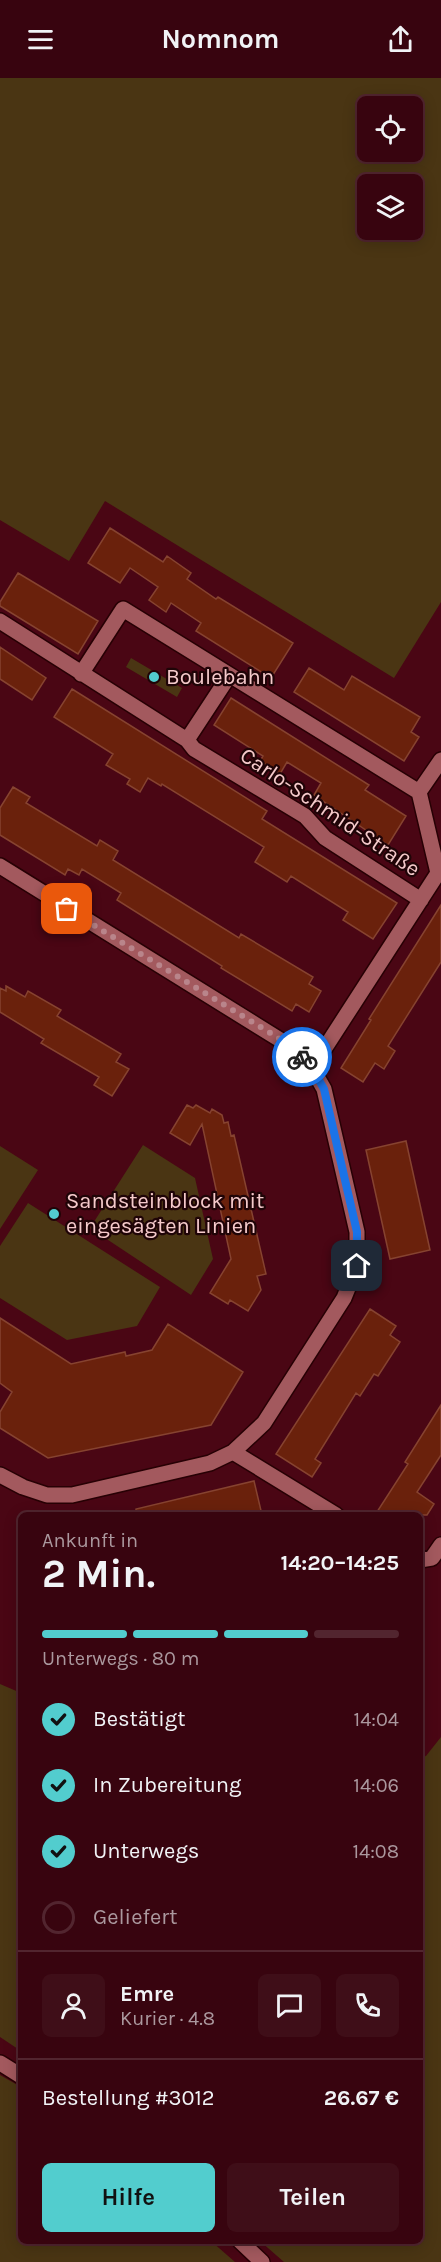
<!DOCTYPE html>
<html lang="de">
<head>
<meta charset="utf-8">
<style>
	body { margin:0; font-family:Karla,sans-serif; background:#3f0e18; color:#f1f3f6; height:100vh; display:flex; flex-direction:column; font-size:22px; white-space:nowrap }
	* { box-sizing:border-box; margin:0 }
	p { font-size:20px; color:#ab989e }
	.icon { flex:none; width:33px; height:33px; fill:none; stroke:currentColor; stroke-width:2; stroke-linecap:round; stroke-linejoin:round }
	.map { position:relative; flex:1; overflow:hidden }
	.panel { position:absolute; left:18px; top:1434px; width:405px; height:732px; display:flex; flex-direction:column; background:#38040f; border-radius:9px; box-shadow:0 3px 15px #0003,0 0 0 2px #52252f }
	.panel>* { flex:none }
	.tools { position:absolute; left:357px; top:18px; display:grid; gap:12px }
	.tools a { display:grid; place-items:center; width:66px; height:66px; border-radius:9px; background:#38040f; box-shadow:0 3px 15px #0003,0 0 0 2px #52252f; font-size:30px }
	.pin { position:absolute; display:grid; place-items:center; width:51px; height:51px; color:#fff; margin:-26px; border-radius:12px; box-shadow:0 3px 9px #0006 }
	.courier { position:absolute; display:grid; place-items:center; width:60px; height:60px; margin:-30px; border:4px solid #1a73e8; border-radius:50%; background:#fff; color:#222; box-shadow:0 2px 8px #0007 }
	.headline em { font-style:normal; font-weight:700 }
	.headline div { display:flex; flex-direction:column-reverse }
	.headline { display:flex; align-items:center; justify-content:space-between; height:102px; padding:0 24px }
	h1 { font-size:39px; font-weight:700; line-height:45px }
	.bar { display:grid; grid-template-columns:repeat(4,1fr); gap:9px 6px; align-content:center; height:72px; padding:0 24px }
	.bar i { height:8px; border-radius:4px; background:#52252f }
	.bar .selected { background:#52cdce }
	.bar p { grid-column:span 4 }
	.line { display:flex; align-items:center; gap:15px; padding:0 24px; border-top:2px solid #52252f }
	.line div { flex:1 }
	.round { display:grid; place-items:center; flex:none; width:63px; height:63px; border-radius:9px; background:#3f0e18 }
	ol { padding:0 24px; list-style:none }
	li { display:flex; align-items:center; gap:18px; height:66px }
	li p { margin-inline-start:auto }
	li .icon { padding:6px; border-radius:50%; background:#52cdce; color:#111; stroke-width:4 }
	li:last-child { color:#ab989e }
	li i { width:33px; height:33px; border:3px solid #52252f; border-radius:50% }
	.cta { display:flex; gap:12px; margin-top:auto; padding:12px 24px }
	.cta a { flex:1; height:69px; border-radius:9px; background:#52cdce; color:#111; font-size:24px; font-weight:700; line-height:69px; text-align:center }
	.cta a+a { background:#3f0e18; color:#f1f3f6 }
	header { display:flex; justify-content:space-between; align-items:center; height:78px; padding:0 24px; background:#38040f; font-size:27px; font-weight:700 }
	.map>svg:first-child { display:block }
	.green { fill:#4a3513; fill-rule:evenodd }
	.building { fill:#6a210c; stroke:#864330; stroke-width:1.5 }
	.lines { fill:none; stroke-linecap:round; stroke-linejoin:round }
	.street-casing { stroke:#270004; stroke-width:18 }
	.secondary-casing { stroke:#270004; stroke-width:18 }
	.street { stroke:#a3595e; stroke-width:15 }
	.secondary { stroke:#a3595e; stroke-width:15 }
	.done { stroke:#b9858b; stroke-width:6; stroke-dasharray:0 10.8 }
	.route { stroke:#1a73e8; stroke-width:8 }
	.poi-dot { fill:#52cdce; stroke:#1f0407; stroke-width:2 }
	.labels { text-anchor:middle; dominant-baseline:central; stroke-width:4.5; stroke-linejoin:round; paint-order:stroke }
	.poi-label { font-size:22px; fill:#f5cacb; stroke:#1f0407; text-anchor:start }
	.street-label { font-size:22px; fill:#f5cacb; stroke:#1f0407 }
</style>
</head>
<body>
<header><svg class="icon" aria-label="menu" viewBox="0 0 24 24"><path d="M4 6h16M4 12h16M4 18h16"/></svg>Nomnom<svg class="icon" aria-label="share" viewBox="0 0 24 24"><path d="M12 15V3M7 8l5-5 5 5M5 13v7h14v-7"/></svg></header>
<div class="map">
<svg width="441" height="2184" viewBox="0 0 441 2184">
	<rect width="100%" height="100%" fill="#4a0614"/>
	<path class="green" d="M0 0H441V524L394 600 105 423 69 483 0 442ZM368 28H412V74H368ZM368 106H412V152H368Z
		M131 580 182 610 177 619 126 589Z
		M143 1067 195 1100 213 1181 191 1217 90 1150Z
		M0 1068 38 1092 0 1151Z
		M28 1125 160 1209 137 1248 67 1262 0 1220V1168Z
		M0 1606 21 1615V1973L0 1959Z
		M441 1659V2184H284L260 2163H420V1679L426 1678Z
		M0 1997 21 2009V2163H211L235 2184H0Z"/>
	<path class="building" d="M110 450 163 484 167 478 191 495 187 501 216 521 218 519 293 565 271 600 196 553 201 545 171 525 166 534 149 522 158 509 130 490 120 505 88 485Z
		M18 495 98 543 78 576 0 528V524Z
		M0 569 46 600 32 622 0 601Z
		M309 590 344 612 352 598 420 639 411 654 419 659 404 683 294 614Z
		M72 611 267 733 262 741 397 825 373 861 343 842 348 834 291 798 287 804 255 784 264 769 162 706 161 708 148 700 140 714 127 706 130 701 106 687 113 676 54 639Z
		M231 620 369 707 365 712 406 738 388 767 314 717 321 705 287 684 280 696 260 683 263 678 214 647Z
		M13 709 30 719 26 725 97 768 100 762 118 773 113 782 239 860 241 856 313 899 309 906 321 913 309 934 296 926 292 933 221 890 222 888 117 822 121 815 82 791 79 797 68 791 65 797 0 757V730Z
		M441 827V884L388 968 395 973 384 991 375 985 363 1004 341 990 371 942 369 941Z
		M6 908 25 919 28 913 61 932 57 938 121 976 116 984 129 991 112 1018 94 1007 99 999 41 965 44 961 0 934V910L6 913Z
		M187 1027 193 1030 196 1027 210 1035 212 1031 222 1037 224 1045 228 1044 231 1058 234 1057 266 1196 257 1198 261 1212 248 1233 230 1222 228 1226 210 1215 231 1181 202 1046 190 1067 170 1055Z
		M406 1063 430 1172 390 1181 366 1072Z
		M370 1231 396 1248 390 1257 400 1264 378 1298 374 1296 360 1318 356 1315 315 1381 321 1385 312 1399 276 1376Z
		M0 1240 71 1286 125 1274 126 1278 152 1272 168 1246 243 1294 211 1347 48 1380 0 1350V1334L12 1314 0 1305Z
		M441 1327V1377L417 1414 434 1426 427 1437H375L408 1386 405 1384Z
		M254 1403 262 1437H136V1431Z"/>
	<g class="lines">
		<defs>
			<path id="street" d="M0 543 187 662 194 671 305 738 325 760 421 822
				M81 596 123 531 419 714 438 795 441 797
				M187 662 229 598
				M419 714 441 682
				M0 788 290 968 312 990 324 1011 357 1154V1188L344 1220 264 1345 233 1374 210 1385 72 1417H47L23 1409 0 1397
				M312 990 438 795
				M233 1374 336 1437
				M420 1482 432 1480 441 1467"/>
			<path id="secondary" d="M0 1985 21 1998
				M240 2163 262 2184"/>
		</defs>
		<use href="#street" class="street-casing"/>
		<use href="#secondary" class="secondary-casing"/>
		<use href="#street" class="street"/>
		<use href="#secondary" class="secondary"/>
	</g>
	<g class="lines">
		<path class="done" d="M67 831 277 959 302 979"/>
		<path class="route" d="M302 979 312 990 324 1011 357 1154V1188"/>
	</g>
	<g class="poi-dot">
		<circle cx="154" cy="599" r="6"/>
		<circle cx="54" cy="1136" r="6"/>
	</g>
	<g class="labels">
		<g class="poi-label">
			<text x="166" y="599">Boulebahn</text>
			<text x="66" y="1123">Sandsteinblock mit<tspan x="66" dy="25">eingesägten Linien</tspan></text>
		</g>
		<g class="street-label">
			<text transform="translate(330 734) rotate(34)">Carlo-Schmid-Straße</text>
		</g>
	</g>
</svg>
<div class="tools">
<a><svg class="icon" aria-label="locate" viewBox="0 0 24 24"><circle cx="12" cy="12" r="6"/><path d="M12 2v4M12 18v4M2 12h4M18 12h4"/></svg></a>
<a><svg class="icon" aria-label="layers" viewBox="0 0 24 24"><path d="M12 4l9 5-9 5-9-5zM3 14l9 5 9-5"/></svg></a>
</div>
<div class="pin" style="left:67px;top:831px;background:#ea580c"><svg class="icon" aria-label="bag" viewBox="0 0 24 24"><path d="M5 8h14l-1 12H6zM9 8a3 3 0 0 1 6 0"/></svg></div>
<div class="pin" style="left:357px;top:1188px;background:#1f2937"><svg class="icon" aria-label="home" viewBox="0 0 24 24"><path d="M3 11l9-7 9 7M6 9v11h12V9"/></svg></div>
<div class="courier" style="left:302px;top:979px"><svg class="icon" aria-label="bike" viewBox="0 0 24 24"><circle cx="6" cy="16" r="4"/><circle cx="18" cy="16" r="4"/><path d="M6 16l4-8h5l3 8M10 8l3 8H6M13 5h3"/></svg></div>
<section class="panel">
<div class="headline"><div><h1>2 Min.</h1><p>Ankunft in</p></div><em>14:20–14:25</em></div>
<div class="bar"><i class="selected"></i><i class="selected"></i><i class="selected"></i><i></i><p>Unterwegs · 80 m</p></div>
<ol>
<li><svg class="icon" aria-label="check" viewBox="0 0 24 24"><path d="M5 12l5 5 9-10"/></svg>Bestätigt<p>14:04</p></li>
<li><svg class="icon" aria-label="check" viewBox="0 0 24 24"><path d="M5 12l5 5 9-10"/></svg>In Zubereitung<p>14:06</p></li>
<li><svg class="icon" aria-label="check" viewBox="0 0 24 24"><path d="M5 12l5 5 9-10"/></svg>Unterwegs<p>14:08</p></li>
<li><i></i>Geliefert</li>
</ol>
<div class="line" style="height:108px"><a class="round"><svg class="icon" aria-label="person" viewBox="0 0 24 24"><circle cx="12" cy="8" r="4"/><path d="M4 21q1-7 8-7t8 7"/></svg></a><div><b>Emre</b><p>Kurier · 4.8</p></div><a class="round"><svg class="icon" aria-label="chat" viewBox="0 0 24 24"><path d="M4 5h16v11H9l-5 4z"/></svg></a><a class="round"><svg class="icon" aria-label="phone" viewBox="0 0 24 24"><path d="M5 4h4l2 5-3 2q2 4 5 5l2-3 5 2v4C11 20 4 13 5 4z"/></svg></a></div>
<div class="line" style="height:78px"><div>Bestellung #3012</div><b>26.67 €</b></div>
<div class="cta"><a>Hilfe</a><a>Teilen</a></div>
</section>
</div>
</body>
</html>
